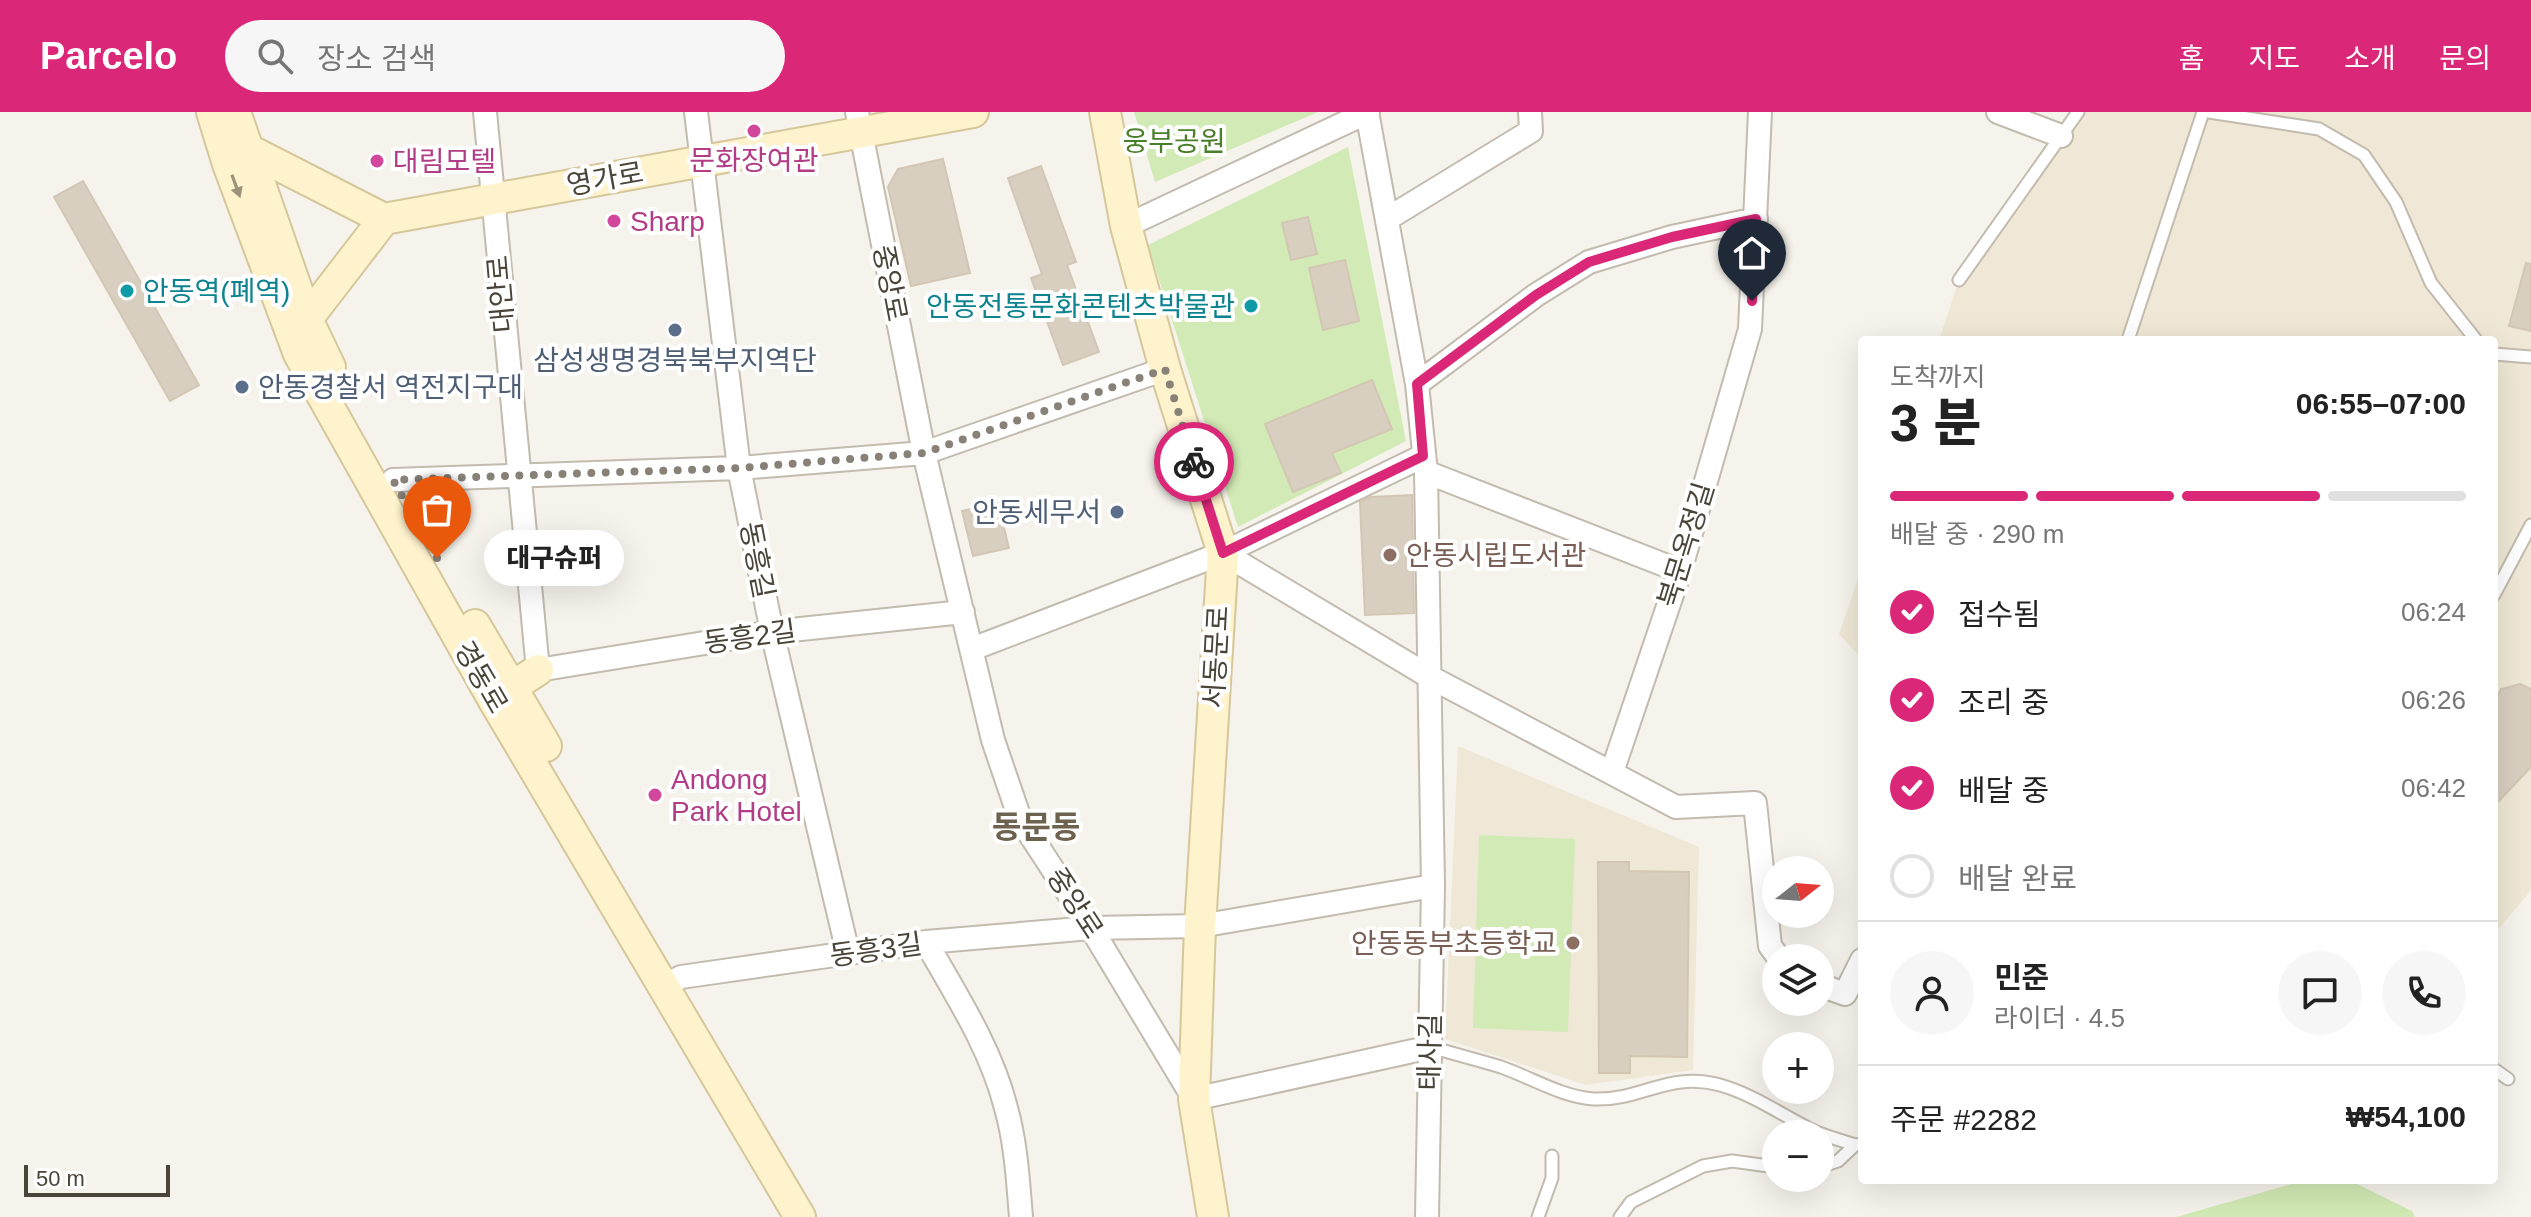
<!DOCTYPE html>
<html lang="ko">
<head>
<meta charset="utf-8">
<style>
	body { margin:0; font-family:Arial,"Noto Sans KR",sans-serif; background:#f6f6f6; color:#222; height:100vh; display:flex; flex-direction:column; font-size:30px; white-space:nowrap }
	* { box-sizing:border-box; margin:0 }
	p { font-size:26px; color:#767676 }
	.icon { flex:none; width:44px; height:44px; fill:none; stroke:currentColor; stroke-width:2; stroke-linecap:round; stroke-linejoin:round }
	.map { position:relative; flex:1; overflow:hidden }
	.sheet { position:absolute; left:1858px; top:224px; width:640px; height:848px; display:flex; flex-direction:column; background:#fff; border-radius:8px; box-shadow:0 8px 32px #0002 }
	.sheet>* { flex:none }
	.needle { width:52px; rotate:73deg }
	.buttons { position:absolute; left:1762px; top:744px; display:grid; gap:16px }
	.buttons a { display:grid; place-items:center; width:72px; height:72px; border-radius:50%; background:#fff; box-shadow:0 8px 32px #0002; font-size:40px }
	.scale { position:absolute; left:24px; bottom:20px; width:146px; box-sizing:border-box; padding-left:8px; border:4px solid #4b4439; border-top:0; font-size:22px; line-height:28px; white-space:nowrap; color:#4b4439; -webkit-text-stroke:6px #fff; paint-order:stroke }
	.pin { position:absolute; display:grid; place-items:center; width:68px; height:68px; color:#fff; margin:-82px -34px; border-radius:50% 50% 50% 0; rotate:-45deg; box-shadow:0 0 8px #0007 }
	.pin .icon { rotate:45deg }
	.courier { position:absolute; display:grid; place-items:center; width:80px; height:80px; margin:-40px; border:6px solid #db2777; border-radius:50%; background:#fff; color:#222; box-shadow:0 2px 10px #0007 }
	.bubble { position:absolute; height:56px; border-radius:28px; background:#fff; box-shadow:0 8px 32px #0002; font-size:26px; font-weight:800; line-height:56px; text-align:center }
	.overview em { font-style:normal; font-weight:800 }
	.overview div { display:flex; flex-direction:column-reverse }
	.overview { display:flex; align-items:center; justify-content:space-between; height:136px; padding:0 32px }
	h1 { font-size:52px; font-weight:800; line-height:60px }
	.bar { display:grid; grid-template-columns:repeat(4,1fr); gap:12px 8px; align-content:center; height:96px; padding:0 32px }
	.bar i { height:10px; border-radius:6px; background:#e0e0e0 }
	.bar .on { background:#db2777 }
	.bar p { grid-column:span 4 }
	.line { display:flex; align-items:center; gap:20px; padding:0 32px; border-top:2px solid #e0e0e0 }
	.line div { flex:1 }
	.round { display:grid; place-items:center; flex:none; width:84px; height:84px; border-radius:42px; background:#f6f6f6 }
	ol { padding:0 32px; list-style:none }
	li { display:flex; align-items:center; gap:24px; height:88px }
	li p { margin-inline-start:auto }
	li .icon { padding:8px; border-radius:50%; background:#db2777; color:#fff; stroke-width:4 }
	li:last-child { color:#767676 }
	li i { width:44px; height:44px; border:4px solid #e0e0e0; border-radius:50% }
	header { display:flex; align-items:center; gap:48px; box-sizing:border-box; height:112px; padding:0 40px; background:#db2777; color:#fff }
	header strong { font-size:38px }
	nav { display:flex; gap:44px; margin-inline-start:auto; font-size:28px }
	.search { width:560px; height:72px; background:#f6f6f6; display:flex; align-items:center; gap:20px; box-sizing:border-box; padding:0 28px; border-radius:44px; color:#767676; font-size:30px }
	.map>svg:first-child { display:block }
	.education { fill:#efe8d6 }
	.green { fill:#d2eab5 }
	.building { fill:#d8cfc1; stroke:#d3c7b4; stroke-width:2 }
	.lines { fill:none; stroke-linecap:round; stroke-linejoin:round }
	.lane-casing { stroke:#c2bbae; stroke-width:15 }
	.street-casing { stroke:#c2bbae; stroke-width:26 }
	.secondary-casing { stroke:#d6c79b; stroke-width:34 }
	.lane { stroke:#fff; stroke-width:11 }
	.street { stroke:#fff; stroke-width:22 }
	.secondary { stroke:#fff3cd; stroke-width:30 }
	.oneway { fill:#9c937c }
	.done { stroke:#878178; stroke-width:8; stroke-dasharray:0 14.4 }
	.route { stroke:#db2777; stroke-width:10 }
	.hotel-dot { fill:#d1479c; stroke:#fff; stroke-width:3 }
	.culture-dot { fill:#0f9aa8; stroke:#fff; stroke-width:3 }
	.service-dot { fill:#5c6f8a; stroke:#fff; stroke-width:3 }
	.education-dot { fill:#8d6e63; stroke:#fff; stroke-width:3 }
	.labels { text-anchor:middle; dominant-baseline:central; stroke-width:8; stroke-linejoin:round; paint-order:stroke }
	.park-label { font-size:28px; fill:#4a7f2a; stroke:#fff }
	.hotel-label { font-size:28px; fill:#b23c85; stroke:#fff; text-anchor:start }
	.street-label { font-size:28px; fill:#4b4439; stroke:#fff }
	.culture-label { font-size:28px; fill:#0d838f; stroke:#fff; text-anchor:start }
	.service-label { font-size:28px; fill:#4e5e75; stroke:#fff }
	.education-label { font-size:28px; fill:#785e54; stroke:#fff; text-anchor:start }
	.quarter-label { font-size:32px; font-weight:bold; fill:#6e6250; stroke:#fff }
</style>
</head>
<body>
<header>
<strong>Parcelo</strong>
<div class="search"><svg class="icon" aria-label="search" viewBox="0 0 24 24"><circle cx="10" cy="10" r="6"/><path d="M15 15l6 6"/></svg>장소 검색</div>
<nav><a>홈</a><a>지도</a><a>소개</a><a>문의</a></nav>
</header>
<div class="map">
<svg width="2531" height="1105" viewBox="0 0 2531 1105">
	<rect width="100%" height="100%" fill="#f6f3ec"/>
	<path class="education" d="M2077 0H2531V779L2494 822V228H1939L1959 168Z
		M1862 455V547L1839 522Z
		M1458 634 1699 735 1693 958 1586 973 1445 927Z"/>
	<path class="green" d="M1134 0H1318L1155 70Z
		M1348 35 1406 329 1238 415 1148 133Z
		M1479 723 1575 727 1568 920 1473 916Z
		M2306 1068H2349L2412 1099 2415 1105H2176Z"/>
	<path class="building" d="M943 47 970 161 911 174 888 75 898 57Z
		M1041 54 1076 150 1067 153 1099 240 1063 253 1031 166 1042 162 1008 66Z
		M83 69 199 273 170 289 54 85Z
		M1308 105 1317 142 1291 148 1282 111Z
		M1345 148 1359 209 1323 218 1309 156Z
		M2526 151 2531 152V219L2509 214Z
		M1372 268 1392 317 1332 341 1341 361 1293 380 1265 312Z
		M1412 383 1414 501 1365 503 1360 390 1371 385Z
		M998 391 1009 436 973 444 962 399Z
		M2520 572 2531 577V655L2494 694V591L2501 577Z
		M1598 750H1629V759L1689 760 1687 945 1630 944V961H1599Z"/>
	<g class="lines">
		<defs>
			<path id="lane" d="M2209 0 2319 17 2364 43 2396 90 2431 171 2476 228
				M1959 168 2078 0
				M2128 228 2203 0
				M2494 242 2531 245
				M2494 483 2531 413
				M1431 935C1454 942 1478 948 1501 955 1532 966 1562 985 1594 987 1641 989 1669 959 1720 973 1755 983 1783 1004 1814 1019 1827 1025 1842 1028 1855 1033L1862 1032
				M2494 957 2508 967
				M1820 1055 1838 1049 1855 1033
				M1538 1105 1552 1066V1044
				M1620 1105 1631 1090 1703 1054 1732 1049 1776 1055"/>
			<path id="street" d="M485 0 538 558 772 520 963 500
				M696 0 739 356 772 520 848 841
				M857 0 924 341 993 628 1020 707 1091 816 1194 987 1431 935
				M1367 0 1417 272 1426 360 1433 774 1427 1105
				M1998 0 2061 24
				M1387 107 1531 19 1530 0
				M1126 114 1368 0
				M1417 272 1536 183 1589 150 1672 125 1756 107
				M1426 360 1680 459
				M393 368 739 356 924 341 1165 257
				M1223 441 1430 565 1676 695 1755 691 1770 834 1779 846
				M972 537 1223 441 1423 344
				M1612 660 1680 459 1750 217 1760 0
				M926 830C956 883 991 936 1006 996 1016 1031 1018 1069 1021 1105
				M1820 873 1845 882 1862 848
				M664 874 681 865 926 830 1091 816 1200 814 1433 774"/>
			<path id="secondary" d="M212 0 228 52 299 242 493 587 800 1105
				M235 0 307 207 330 255
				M1105 0 1126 114 1165 257 1223 441 1200 814 1194 987 1213 1105
				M247 37 384 107
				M295 217 307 207 384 107 973 0
				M475 513 546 634
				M495 586 538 558"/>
		</defs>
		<use href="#lane" class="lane-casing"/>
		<use href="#street" class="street-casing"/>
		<use href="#secondary" class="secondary-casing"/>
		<use href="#lane" class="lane"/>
		<use href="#street" class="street"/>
		<use href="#secondary" class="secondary"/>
	</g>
	<defs><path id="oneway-solid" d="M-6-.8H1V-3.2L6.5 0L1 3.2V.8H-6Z" transform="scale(2)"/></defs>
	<use class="oneway" href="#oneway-solid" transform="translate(236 74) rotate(70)"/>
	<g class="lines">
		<path class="done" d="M437 446 393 368 739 356 924 341 1165 257 1194 350"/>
		<path class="route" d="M1194 350 1223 441 1423 344 1417 272 1536 183 1589 150 1672 125 1756 107 1752 189"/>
	</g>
	<g class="hotel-dot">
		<circle cx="754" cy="19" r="8"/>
		<circle cx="377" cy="49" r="8"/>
		<circle cx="614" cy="109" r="8"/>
		<circle cx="655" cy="683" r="8"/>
	</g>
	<g class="culture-dot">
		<circle cx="127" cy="179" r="8"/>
		<circle cx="1251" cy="194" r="8"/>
	</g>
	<g class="service-dot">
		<circle cx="675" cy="218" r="8"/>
		<circle cx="242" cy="275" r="8"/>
		<circle cx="1117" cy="400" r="8"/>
	</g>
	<g class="education-dot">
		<circle cx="1390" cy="443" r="8"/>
		<circle cx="1573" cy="831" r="8"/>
	</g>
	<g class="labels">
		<g class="park-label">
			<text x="1174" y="29">웅부공원</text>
		</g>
		<g class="hotel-label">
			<text x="754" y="48" text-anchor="middle">문화장여관</text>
			<text x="393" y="49">대림모텔</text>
			<text x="630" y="109">Sharp</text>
			<text x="671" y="667">Andong<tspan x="671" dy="32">Park Hotel</tspan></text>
		</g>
		<g class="street-label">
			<text transform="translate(605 67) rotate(-10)">영가로</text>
			<text transform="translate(890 171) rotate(79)">중앙로</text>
			<text transform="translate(501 182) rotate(-95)">대안로</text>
			<text transform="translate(1686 433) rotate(-73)">북문옥정길</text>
			<text transform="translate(757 448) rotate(79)">동흥길</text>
			<text transform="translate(750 525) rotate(-8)">동흥2길</text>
			<text transform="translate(1216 545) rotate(-87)">서동문로</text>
			<text transform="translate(481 565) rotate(60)">경동로</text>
			<text transform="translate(1075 791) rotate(57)">중앙로</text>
			<text transform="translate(876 838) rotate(-8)">동흥3길</text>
			<text transform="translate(1430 940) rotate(-89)">태사길</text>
		</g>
		<g class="culture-label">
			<text x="143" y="179">안동역(폐역)</text>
			<text x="1235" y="194" text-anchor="end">안동전통문화콘텐츠박물관</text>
		</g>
		<g class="service-label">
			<text x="675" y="248">삼성생명경북북부지역단</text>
			<text x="258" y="275" text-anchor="start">안동경찰서 역전지구대</text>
			<text x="1101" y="400" text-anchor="end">안동세무서</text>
		</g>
		<g class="education-label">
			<text x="1406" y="443">안동시립도서관</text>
			<text x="1557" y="831" text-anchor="end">안동동부초등학교</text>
		</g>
		<g class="quarter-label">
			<text x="1036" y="715">동문동</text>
		</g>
	</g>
</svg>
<div class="buttons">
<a><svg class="needle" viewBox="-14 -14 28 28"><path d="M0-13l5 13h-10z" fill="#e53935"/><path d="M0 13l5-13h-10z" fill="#767676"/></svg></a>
<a><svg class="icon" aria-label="layers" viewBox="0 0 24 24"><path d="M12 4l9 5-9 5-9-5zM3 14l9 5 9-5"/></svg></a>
<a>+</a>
<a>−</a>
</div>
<div class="scale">50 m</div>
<div class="pin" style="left:437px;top:446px;background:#ea580c"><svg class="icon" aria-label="bag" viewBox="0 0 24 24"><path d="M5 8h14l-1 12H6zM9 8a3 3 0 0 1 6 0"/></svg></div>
<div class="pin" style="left:1752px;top:189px;background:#1f2937"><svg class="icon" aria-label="home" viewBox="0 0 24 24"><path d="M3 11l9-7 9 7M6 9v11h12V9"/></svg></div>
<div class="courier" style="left:1194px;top:350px"><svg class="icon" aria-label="bike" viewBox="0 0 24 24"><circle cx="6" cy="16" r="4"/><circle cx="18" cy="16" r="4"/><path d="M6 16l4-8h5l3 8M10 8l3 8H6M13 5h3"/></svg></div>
<div class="bubble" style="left:484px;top:418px;width:140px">대구슈퍼</div>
<section class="sheet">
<div class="overview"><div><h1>3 분</h1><p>도착까지</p></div><em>06:55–07:00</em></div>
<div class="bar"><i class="on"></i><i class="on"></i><i class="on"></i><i></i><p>배달 중 · 290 m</p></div>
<ol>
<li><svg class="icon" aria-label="check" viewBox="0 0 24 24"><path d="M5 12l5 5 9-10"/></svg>접수됨<p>06:24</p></li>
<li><svg class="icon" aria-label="check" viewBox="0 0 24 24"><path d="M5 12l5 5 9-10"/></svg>조리 중<p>06:26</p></li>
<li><svg class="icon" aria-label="check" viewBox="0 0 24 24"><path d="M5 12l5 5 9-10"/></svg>배달 중<p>06:42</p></li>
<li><i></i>배달 완료</li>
</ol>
<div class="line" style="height:144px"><a class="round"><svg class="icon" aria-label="person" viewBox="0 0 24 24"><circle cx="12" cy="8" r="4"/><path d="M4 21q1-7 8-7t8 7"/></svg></a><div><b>민준</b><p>라이더 · 4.5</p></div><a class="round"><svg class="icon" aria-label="chat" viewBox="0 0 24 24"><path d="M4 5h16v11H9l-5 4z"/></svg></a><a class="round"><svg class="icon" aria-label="phone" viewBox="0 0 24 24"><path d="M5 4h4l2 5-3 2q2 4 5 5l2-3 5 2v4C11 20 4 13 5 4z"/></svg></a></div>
<div class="line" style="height:104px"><div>주문 #2282</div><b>₩54,100</b></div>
</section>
</div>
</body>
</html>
